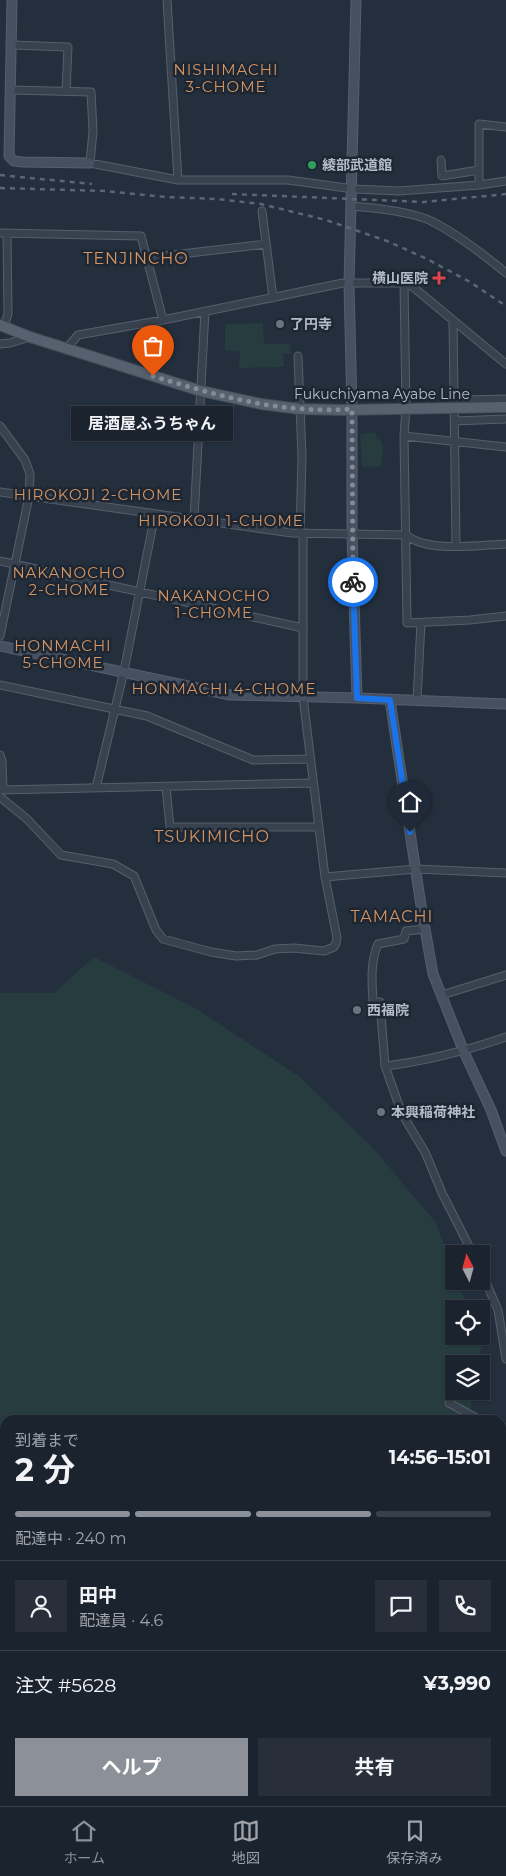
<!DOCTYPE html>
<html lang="ja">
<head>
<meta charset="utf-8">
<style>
	body { margin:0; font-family:Montserrat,"Noto Sans JP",sans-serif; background:#282f3a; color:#f1f3f6; height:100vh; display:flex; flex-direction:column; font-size:19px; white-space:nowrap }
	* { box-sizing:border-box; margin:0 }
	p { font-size:16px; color:#a0a4aa }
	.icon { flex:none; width:28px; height:28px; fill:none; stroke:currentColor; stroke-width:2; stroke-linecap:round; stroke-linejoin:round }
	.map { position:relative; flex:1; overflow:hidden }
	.details { position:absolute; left:0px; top:1415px; width:506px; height:391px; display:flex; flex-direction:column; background:#1b232e; border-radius:15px 15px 0 0; box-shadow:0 1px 4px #0004,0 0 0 1px #39404a }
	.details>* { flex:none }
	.needle { width:32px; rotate:354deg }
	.fabs { position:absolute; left:445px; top:1245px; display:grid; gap:10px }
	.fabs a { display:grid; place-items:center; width:45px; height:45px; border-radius:0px; background:#1b232e; box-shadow:0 1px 4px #0004,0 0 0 1px #39404a; font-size:25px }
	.pin { position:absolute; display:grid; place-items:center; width:42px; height:42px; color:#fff; margin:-51px -21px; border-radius:50% 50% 50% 0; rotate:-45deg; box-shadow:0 0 5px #0007 }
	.pin .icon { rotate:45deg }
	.courier { position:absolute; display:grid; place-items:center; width:50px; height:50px; margin:-25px; border:4px solid #1a73e8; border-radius:50%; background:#fff; color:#222; box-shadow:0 1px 6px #0007 }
	.bubble { position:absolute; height:35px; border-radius:0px; background:#1b232e; box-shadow:0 1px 4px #0004,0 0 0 1px #39404a; font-size:16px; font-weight:700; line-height:35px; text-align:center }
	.summary em { font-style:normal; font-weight:700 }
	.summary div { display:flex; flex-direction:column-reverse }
	.summary { display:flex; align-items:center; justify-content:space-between; height:85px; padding:0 15px }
	h1 { font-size:32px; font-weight:700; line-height:38px }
	.bar { display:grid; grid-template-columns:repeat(4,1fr); gap:8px 5px; align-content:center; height:60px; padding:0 15px }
	.bar i { height:6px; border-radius:4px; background:#39404a }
	.bar .current { background:#8c9099 }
	.bar p { grid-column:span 4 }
	.line { display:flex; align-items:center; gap:12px; padding:0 15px; border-top:1px solid #39404a }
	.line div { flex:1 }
	.round { display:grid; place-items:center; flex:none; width:52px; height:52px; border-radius:0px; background:#282f3a }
	.button { display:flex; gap:10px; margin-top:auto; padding:10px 15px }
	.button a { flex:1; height:58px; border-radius:0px; background:#8c9099; color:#fff; font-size:20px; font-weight:700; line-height:58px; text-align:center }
	.button a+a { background:#282f3a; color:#f1f3f6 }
	.menu { display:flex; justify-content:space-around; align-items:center; height:70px; border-top:1px solid #39404a; background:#1b232e; font-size:14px; color:#a0a4aa }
	.menu a { display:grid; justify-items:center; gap:2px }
	.menu .current { color:#8c9099 }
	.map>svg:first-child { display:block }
	.green { fill:#263c3f }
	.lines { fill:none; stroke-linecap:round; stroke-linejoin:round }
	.street-casing { stroke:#565f6c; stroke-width:9 }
	.secondary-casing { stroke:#565f6c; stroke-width:11 }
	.primary-casing { stroke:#414a57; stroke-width:12 }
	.street { stroke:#38414e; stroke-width:7 }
	.secondary { stroke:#465061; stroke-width:9 }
	.primary { stroke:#56606e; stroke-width:10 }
	.rail { stroke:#5a6575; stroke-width:2.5; stroke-dasharray:5 5; stroke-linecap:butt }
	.done { stroke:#828b98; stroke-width:5; stroke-dasharray:0 9 }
	.route { stroke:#1a73e8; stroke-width:6 }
	.leisure-dot { fill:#2e9e5b; stroke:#1d2633; stroke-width:2 }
	.health-dot { fill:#e0444e; stroke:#1d2633; stroke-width:2 }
	.worship-dot { fill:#6b7280; stroke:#1d2633; stroke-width:2 }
	.labels { text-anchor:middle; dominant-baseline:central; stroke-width:5; stroke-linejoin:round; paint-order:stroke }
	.poi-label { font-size:14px; font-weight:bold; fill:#b4bcc9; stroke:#1d2633; text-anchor:start }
	.street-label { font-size:14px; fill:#b4bcc9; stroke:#1d2633 }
	.neighbourhood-label { font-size:15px; letter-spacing:1px; fill:#d59563; stroke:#1d2633 }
	.quarter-label { font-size:16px; letter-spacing:1px; fill:#d59563; stroke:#1d2633 }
</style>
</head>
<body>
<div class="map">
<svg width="506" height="1806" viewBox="0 0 506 1806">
	<rect width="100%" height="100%" fill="#242f3e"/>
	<path class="green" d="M263 323 264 344H290L291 354H283L284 367 239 368 240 352 225 350V324Z
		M376 432V438L381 441 383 449 381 466 362 467 360 434Z
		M94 957 195 1008 300 1077 374 1149 436 1223 454 1270V1281H458L468 1309H454V1336H478L482 1346 478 1364H454V1391H474L468 1420H5V1651L0 1654V993H54Z"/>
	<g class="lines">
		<defs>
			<path id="street" d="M167 0 178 180
				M12 45 68 47 66 91
				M11 90 91 92 93 131 90 163 178 180H288L354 189 399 191 479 185 506 181
				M441 160 442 176 479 170V185
				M479 170V124L506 127
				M350 206C371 207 415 212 433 222 459 235 483 254 506 273
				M262 211 273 298
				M0 233 141 236 163 320
				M147 258 266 244
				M404 283 406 408 404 436 407 623 470 620 506 616
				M453 321 456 546
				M4 326 8 314 7 233
				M0 344 10 343 30 337
				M67 348 78 335 163 320 343 283H404L413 287 506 364
				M298 356 302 456 300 534
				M454 397 463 400 506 399
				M454 421 506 419
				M0 426 25 460 30 474 29 496 0 636
				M404 436 506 447
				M0 492 292 533 406 535C428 553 478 545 506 544
				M194 519 205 311
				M0 561 303 628
				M0 685 147 716 253 760 310 759
				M417 700 421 623
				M0 755 2 761 3 789
				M166 787 170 827H319
				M96 788 124 671 155 514
				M0 790 313 783
				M0 797 27 819 61 855 113 864 134 876 156 930 163 939 211 952 236 956 257 955 275 949 294 948 324 951 334 947 336 943 337 938 325 877 303 697V534
				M325 877 416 869 506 873
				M425 929 406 931 404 939 378 944C370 962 372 983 373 1002H380L385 1066 402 1114 425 1152 442 1193 473 1254
				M442 995 506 975
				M385 1066C428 1061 465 1051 506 1037
				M481 1271 498 1310 506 1359
				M449 1403 480 1420
				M501 1432 506 1436"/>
			<path id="secondary" d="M12 0 9 156 14 161 23 162 90 163
				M356 0 349 284 352 409V534L357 698
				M0 646 230 695 357 698 506 704
				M390 700 422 912 433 974 464 1052 491 1110 506 1151
				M501 1782 506 1776
				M143 1801 146 1806
				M482 1806 486 1801"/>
			<path id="primary" d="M0 325 30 337 201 391 261 404 300 409 342 410 506 407"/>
		</defs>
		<use href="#street" class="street-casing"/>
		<use href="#secondary" class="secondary-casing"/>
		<use href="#primary" class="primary-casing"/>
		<use href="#street" class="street"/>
		<use href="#secondary" class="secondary"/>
		<use href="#primary" class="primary"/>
		<path class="rail" d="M0 175 92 184
			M0 188 105 191 166 197 217 199 261 204 326 220 387 241 427 259 470 282 506 306
			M232 194 424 202 506 194"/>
	</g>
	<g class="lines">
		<path class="done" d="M153 376C217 396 283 414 352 409L353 582"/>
		<path class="route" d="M353 582 357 698 390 700 410 832"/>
	</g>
	<circle class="leisure-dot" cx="312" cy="165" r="5"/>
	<path class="health-dot" d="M436.5 270.5h5v5h5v5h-5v5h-5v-5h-5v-5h5z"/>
	<g class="worship-dot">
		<circle cx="280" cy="324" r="5"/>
		<circle cx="357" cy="1010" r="5"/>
		<circle cx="381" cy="1112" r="5"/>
	</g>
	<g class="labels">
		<g class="poi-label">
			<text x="322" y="165">綾部武道館</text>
			<text x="428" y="278" text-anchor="end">横山医院</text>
			<text x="290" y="324">了円寺</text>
			<text x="367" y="1010">西福院</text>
			<text x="391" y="1112">本興稲荷神社</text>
		</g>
		<g class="street-label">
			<text x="382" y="394">Fukuchiyama Ayabe Line</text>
		</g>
		<g class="neighbourhood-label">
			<text x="226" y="69">NISHIMACHI<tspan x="226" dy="17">3-CHOME</tspan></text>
			<text x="98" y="494">HIROKOJI 2-CHOME</text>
			<text x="221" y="520">HIROKOJI 1-CHOME</text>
			<text x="69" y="572">NAKANOCHO<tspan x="69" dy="17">2-CHOME</tspan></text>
			<text x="214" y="595">NAKANOCHO<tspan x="214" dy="17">1-CHOME</tspan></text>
			<text x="63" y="645">HONMACHI<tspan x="63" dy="17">5-CHOME</tspan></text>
			<text x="224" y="688">HONMACHI 4-CHOME</text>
		</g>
		<g class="quarter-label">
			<text x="136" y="258">TENJINCHO</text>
			<text x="212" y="836">TSUKIMICHO</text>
			<text x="392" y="916">TAMACHI</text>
		</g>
	</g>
</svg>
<div class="fabs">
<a><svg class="needle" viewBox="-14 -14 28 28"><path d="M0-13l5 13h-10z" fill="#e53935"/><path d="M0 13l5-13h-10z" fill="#a0a4aa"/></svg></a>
<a><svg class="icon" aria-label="locate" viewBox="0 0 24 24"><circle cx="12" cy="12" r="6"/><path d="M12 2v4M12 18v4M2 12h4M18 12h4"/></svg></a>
<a><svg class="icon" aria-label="layers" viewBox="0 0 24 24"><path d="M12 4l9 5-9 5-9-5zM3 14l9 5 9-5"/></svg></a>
</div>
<div class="pin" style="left:153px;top:376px;background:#ea580c"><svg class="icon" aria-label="bag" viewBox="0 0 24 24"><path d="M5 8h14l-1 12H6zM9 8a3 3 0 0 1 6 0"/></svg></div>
<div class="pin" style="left:410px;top:832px;background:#1f2937"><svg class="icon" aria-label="home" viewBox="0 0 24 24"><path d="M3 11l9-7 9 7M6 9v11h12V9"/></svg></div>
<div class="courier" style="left:353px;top:582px"><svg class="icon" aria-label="bike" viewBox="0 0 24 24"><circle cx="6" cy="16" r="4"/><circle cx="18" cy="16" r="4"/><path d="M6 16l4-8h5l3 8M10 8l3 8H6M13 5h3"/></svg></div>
<div class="bubble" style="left:71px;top:406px;width:162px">居酒屋ふうちゃん</div>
<section class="details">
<div class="summary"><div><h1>2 分</h1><p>到着まで</p></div><em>14:56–15:01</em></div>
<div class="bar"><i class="current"></i><i class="current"></i><i class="current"></i><i></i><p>配達中 · 240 m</p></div>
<div class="line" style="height:90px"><a class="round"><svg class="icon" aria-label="person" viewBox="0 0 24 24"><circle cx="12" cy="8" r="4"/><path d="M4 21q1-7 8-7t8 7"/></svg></a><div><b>田中</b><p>配達員 · 4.6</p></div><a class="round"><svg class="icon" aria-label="chat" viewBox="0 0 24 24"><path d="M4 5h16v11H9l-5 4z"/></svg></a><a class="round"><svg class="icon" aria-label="phone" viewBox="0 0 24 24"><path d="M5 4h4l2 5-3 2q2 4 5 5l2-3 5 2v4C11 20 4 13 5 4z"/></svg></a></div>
<div class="line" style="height:65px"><div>注文 #5628</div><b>¥3,990</b></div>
<div class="button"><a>ヘルプ</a><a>共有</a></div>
</section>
</div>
<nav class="menu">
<a class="current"><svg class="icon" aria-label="home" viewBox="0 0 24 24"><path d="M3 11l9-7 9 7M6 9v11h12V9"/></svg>ホーム</a>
<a><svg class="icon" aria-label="map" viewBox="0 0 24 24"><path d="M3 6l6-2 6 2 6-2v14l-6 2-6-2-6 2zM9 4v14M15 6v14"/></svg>地図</a>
<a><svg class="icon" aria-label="saved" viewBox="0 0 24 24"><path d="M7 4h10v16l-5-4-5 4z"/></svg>保存済み</a>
</nav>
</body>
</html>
